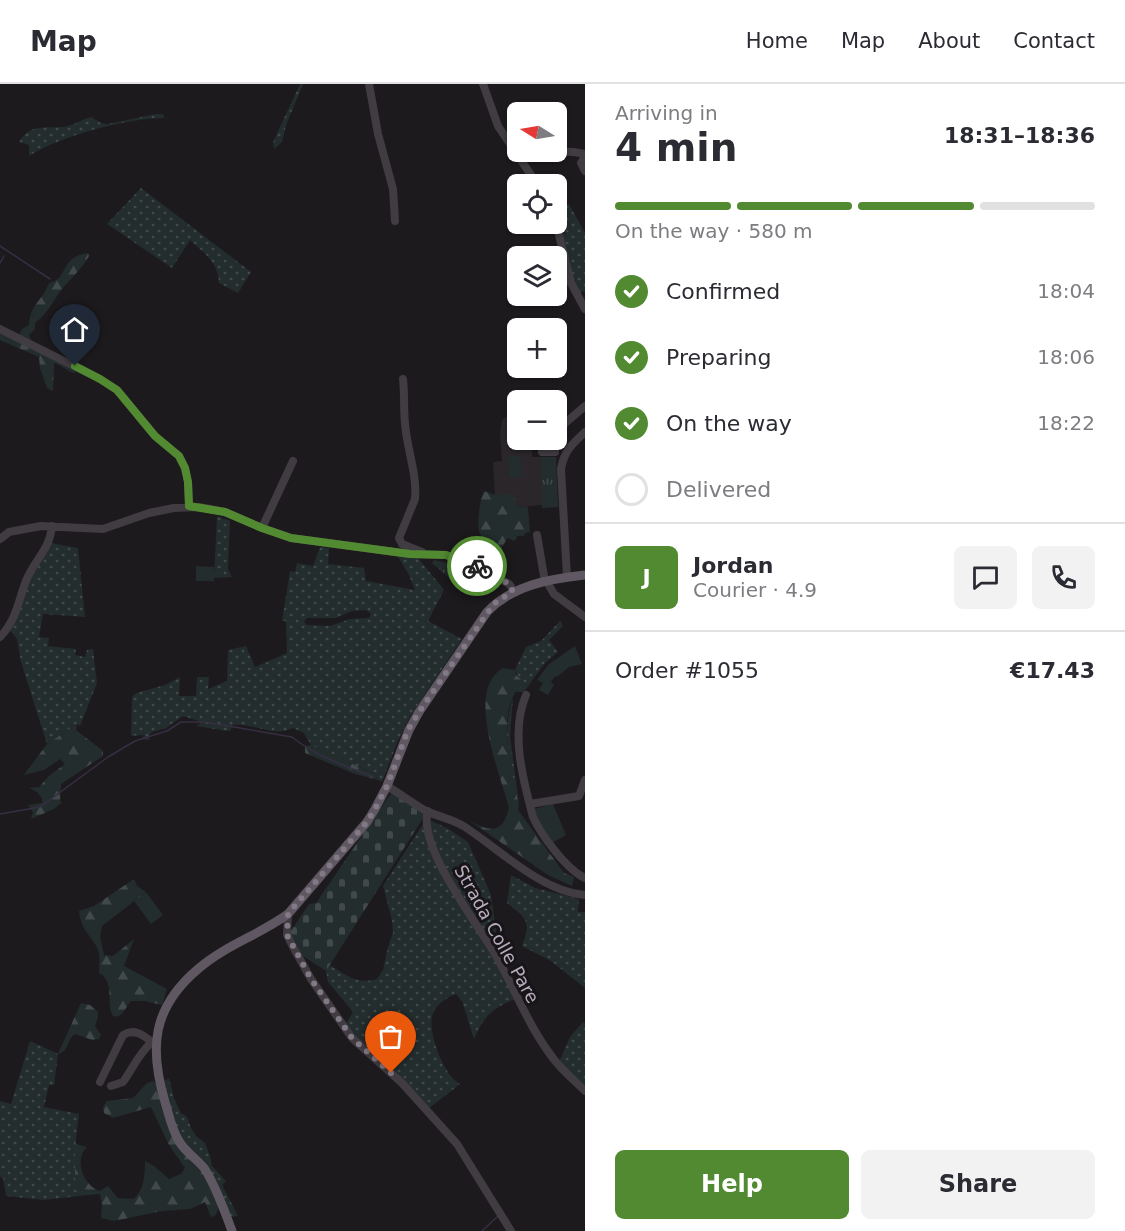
<!DOCTYPE html>
<html lang="en">
<head>
<meta charset="utf-8">
<style>
	body { margin:0; font-family:"DejaVu Sans",sans-serif; background:#f2f2f3; color:#2b2b33; height:100vh; display:flex; flex-direction:column; font-size:22px; white-space:nowrap }
	* { box-sizing:border-box; margin:0 }
	p { font-size:20px; color:#7c7c81 }
	.icon { flex:none; width:33px; height:33px; fill:none; stroke:currentColor; stroke-width:2; stroke-linecap:round; stroke-linejoin:round }
	.map { position:relative; flex:1; overflow:hidden }
	.side { display:flex; flex-direction:column; background:#fff; width:540px }
	.side>* { flex:none }
	.needle { width:39px; rotate:281deg }
	.tools { position:absolute; left:507px; top:18px; display:grid; gap:12px }
	.tools a { display:grid; place-items:center; width:60px; height:60px; border-radius:9px; background:#fff; box-shadow:0 2px 4px #0004; font-size:30px }
	.pin { position:absolute; display:grid; place-items:center; width:51px; height:51px; color:#fff; margin:-62px -26px; border-radius:50% 50% 50% 0; rotate:-45deg; box-shadow:0 0 6px #0007 }
	.pin .icon { rotate:45deg }
	.courier { position:absolute; display:grid; place-items:center; width:60px; height:60px; margin:-30px; border:4px solid #528a32; border-radius:50%; background:#fff; color:#222; box-shadow:0 2px 8px #0007 }
	.overview em { font-style:normal; font-weight:800 }
	.overview div { display:flex; flex-direction:column-reverse }
	.overview { display:flex; align-items:center; justify-content:space-between; height:102px; padding:0 30px }
	h1 { font-size:39px; font-weight:800; line-height:45px }
	.bar { display:grid; grid-template-columns:repeat(4,1fr); gap:9px 6px; align-content:center; height:72px; padding:0 30px }
	.bar i { height:8px; border-radius:4px; background:#e1e1e2 }
	.bar .current { background:#528a32 }
	.bar p { grid-column:span 4 }
	.line { display:flex; align-items:center; gap:15px; padding:0 30px; border-top:2px solid #e1e1e2 }
	.line div { flex:1 }
	.round { display:grid; place-items:center; flex:none; width:63px; height:63px; border-radius:9px; background:#f2f2f3 }
	ol { padding:0 30px; list-style:none }
	li { display:flex; align-items:center; gap:18px; height:66px }
	li p { margin-inline-start:auto }
	li .icon { padding:6px; border-radius:50%; background:#528a32; color:#fff; stroke-width:4 }
	li:last-child { color:#7c7c81 }
	li i { width:33px; height:33px; border:3px solid #e1e1e2; border-radius:50% }
	.button { display:flex; gap:12px; margin-top:auto; padding:12px 30px }
	.button a { flex:1; height:69px; border-radius:9px; background:#528a32; color:#fff; font-size:24px; font-weight:800; line-height:69px; text-align:center }
	.button a+a { background:#f2f2f3; color:#2b2b33 }
	header { display:flex; align-items:center; gap:36px; box-sizing:border-box; height:84px; padding:0 30px; background:#fff; border-bottom:2px solid #e1e1e2 }
	header strong { font-size:28px }
	nav { display:flex; gap:33px; margin-inline-start:auto; font-size:21px }
	main { display:flex; flex:1; min-height:0 }
	.map>svg:first-child { display:block }
	.built { fill:#2a262a }
	.grass { fill:url(#grass-dots); fill-rule:evenodd }
	.forest { fill:url(#forest-firs) }
	.cemetery { fill:url(#cemetery-stones) }
	.park { fill:url(#park-tufts) }
	.garden { fill:#232d2e }
	.lines { fill:none; stroke-linecap:round; stroke-linejoin:round }
	.stream { stroke:#362e43; stroke-width:1.5 }
	.minor { stroke:#413b42; stroke-width:8 }
	.major { stroke:#5f5762; stroke-width:9 }
	.done { stroke:#817985; stroke-width:6; stroke-dasharray:0 10.8 }
	.route { stroke:#528a32; stroke-width:8 }
	.labels { text-anchor:middle; dominant-baseline:central; stroke-width:6; stroke-linejoin:round; paint-order:stroke }
	.street-label { font-size:18px; fill:#b7acbd; stroke:#181518 }
</style>
</head>
<body>
<header>
<strong>Map</strong>
<nav><a>Home</a><a>Map</a><a>About</a><a>Contact</a></nav>
</header>
<main>
<div class="map">
<svg width="585" height="1147" viewBox="0 0 585 1147">
	<defs>
		<pattern id="grass-dots" width="8" height="8" patternUnits="userSpaceOnUse" patternTransform="scale(1.5)"><rect width="8" height="8" fill="#232d2e"/><path d="M2 2h.1M6 6h.1" fill="none" stroke="#41494a" stroke-width="1.8" stroke-linecap="round"/></pattern>
		<pattern id="forest-firs" width="22" height="20" patternUnits="userSpaceOnUse" patternTransform="scale(1.5)"><rect width="22" height="20" fill="#232d2e"/><path d="M5 1l3.5 6h-7zM16 11l3.5 6h-7z" fill="#41494a"/></pattern>
		<pattern id="cemetery-stones" width="16" height="16" patternUnits="userSpaceOnUse" patternTransform="scale(1.5)"><rect width="16" height="16" fill="#232d2e"/><path d="M2 7V4a2 2 0 0 1 4 0v3zM10 15v-3a2 2 0 0 1 4 0v3z" fill="#41494a"/></pattern>
		<pattern id="park-tufts" width="24" height="20" patternUnits="userSpaceOnUse" patternTransform="scale(1.5)"><rect width="24" height="20" fill="#232d2e"/><path d="M3 7l-1-3M5 7V3M7 7l1-3M15 17l-1-3M17 17v-4M19 17l1-3" fill="none" stroke="#41494a"/></pattern>
	</defs>
	<rect width="100%" height="100%" fill="#1d1a1d"/>
	<path class="built" d="M506 333H517L518 356H532V373H541L543 421 516 423 495 411 493 378 502 377 500 350 502 336Z"/>
	<path class="grass" d="M300 0H303L286 41 282 58 274 65 273 58Z
		M156 30H163L164 34C127 34 60 52 29 72V61L19 58C31 37 50 46 68 42 76 40 83 35 91 33L101 39 108 40Z
		M141 104 251 188 238 209 219 199C218 178 205 170 190 156L172 184 107 140Z
		M569 120 585 149V207L578 209 572 198 559 138 557 133 556 124Z
		M217 432 230 437 228 485 232 493 214 494Z
		M51 459 78 464 85 533 43 530 39 553 49 554 48 562 76 565 75 571 85 573 87 566 93 565 97 599 80 642 77 640 47 660 21 578 17 555 10 546 27 500Z
		M320 463 329 464 328 480 364 484 366 497 415 506 409 491 397 471 418 474 444 506 428 537 462 555 411 631 397 659 382 698 378 696 375 690 311 661 304 649 293 644C289 645 287 647 283 647 270 650 250 639 233 641L230 647H228L196 642 200 640 199 637 183 632 166 644 152 648 148 653 150 656 142 655 144 651 131 652 132 613 136 609 165 601 180 593 179 612H196L197 593H209L208 605 227 597 228 566 246 562 255 583 287 569 286 537H282L290 487 295 488 297 479 313 482ZM366 526 371 530 369 534 350 535 330 542 307 541 304 538 307 534H336L352 527Z
		M560 537 563 542 549 556 558 568 544 580 524 608H516L520 596 515 586 526 563 541 557Z
		M513 613 510 652 519 720C510 686 501 647 513 613Z
		M429 736 447 744 468 758 491 811 496 847 493 862 516 915C492 924 484 932 474 955L462 917 456 910C447 913 435 921 432 932 428 949 444 992 460 1000L428 1025 362 962 345 941 353 928 328 898 326 887 330 881C345 891 358 901 377 895L383 886 388 863 393 849 392 836 383 802 423 740Z
		M511 791 535 804 579 815 578 828H585V904L551 877 522 862C532 837 526 834 507 819Z
		M583 938 585 939V1005L559 978 570 953Z
		M30 957 58 970 54 1001H49L44 1023 79 1030C75 1058 73 1085 79 1112L44 1116 6 1112 3 1094 0 1093V1017L11 1020Z
		M169 994 174 1014 181 1029 187 1033 191 1044 196 1052 205 1059 210 1072 212 1082 226 1097 222 1101 238 1132 229 1133 180 1055 163 998Z"/>
	<path class="forest" d="M88 169 89 172C82 185 71 194 62 205 52 218 48 229 35 239V245L29 251 31 255 29 257 19 252 22 245 29 241C30 220 42 218 49 199 69 195 59 173 88 169Z
		M0 247 78 286 74 289C66 287 62 281 54 279L53 307 47 304 40 284 39 273 0 256Z
		M484 407 495 411 514 410 516 423 527 422 528 425 530 448 525 449 524 452H517L515 457 507 454 500 468C493 464 482 456 479 447 477 438 480 415 484 407Z
		M503 584 515 586 516 591 525 599C522 602 517 605 515 609 498 635 512 692 519 720L518 726 564 789 574 793 572 802 548 791 470 737C490 748 503 750 509 724 501 691 464 606 503 584Z
		M77 640 76 646 103 667V672L61 700 60 717 62 718 54 725 31 735 33 728 28 721 42 719V714L37 708 29 704 39 703 49 692 65 680 60 675 44 686 24 691 47 660Z
		M311 661 375 690 378 696 355 690 305 669V662Z
		M134 795 137 802 146 808 102 842 100 853 104 871 113 872 134 855 124 882 167 905 162 921 145 917H131C125 923 123 935 113 932 105 919 116 898 99 889 99 883 100 875 99 869 96 855 81 849 79 827L94 822Z
		M81 919 90 921 98 928V933L95 942 101 951 99 955 92 956 75 950C67 955 69 968 58 970Z
		M153 997 156 999 173 1049 198 1079 219 1122 216 1131 211 1133 205 1118 190 1125 162 1127 114 1137 101 1134 102 1122 100 1110 79 1112 75 1095V1060L87 1063C73 1076 84 1102 100 1107L108 1102 118 1114 134 1115C144 1104 145 1093 145 1077L154 1082 169 1095 181 1090 185 1084 169 1061 151 1023 113 1034 104 1029 103 1023 107 1017 133 1014 147 999Z"/>
	<path class="cemetery" d="M392 708 425 731 326 887 303 872 289 850 309 820 316 819Z"/>
	<path class="park" d="M541 373H556L558 423 542 424Z
		M434 476 462 483 454 498 432 479Z"/>
	<path class="garden" d="M508 372H520L522 393 509 394Z
		M196 482 214 483V497H196Z
		M575 562 582 580 569 583 557 593 555 592 551 598 554 601 548 611 539 606 543 599 537 596 549 580Z
		M553 720 566 751 552 759 536 736 534 725Z
		M146 808 163 831 151 840 134 817Z"/>
	<g class="lines">
		<path class="stream" d="M0 162 50 195
			M0 179 4 172
			M0 730 40 723 108 673 135 657 167 647 181 638H205L292 653C315 672 346 682 373 693
			M482 1147 498 1132"/>
		<path class="minor" d="M369 0 378 50 393 105 395 137
			M483 0 498 42 537 100
			M585 73 581 79 585 87
			M521 75C542 68 564 65 585 70
			M556 139 571 199 585 225
			M0 245 100 295 117 306 155 352 179 372 185 384 188 398 189 422
			M403 295C405 312 403 330 406 348 409 371 417 392 415 415L399 454 402 460 422 468
			M556 347 585 322
			M549 356 542 368H555
			M262 444 293 377
			M537 451 545 498
			M0 455 9 448 41 442 103 445 149 429 174 424 199 423 225 428 262 444 291 454 410 470 446 471 481 484 509 500 512 504V508
			M567 493 561 385C564 367 572 360 585 348
			M547 498 554 510 585 533
			M0 553C16 537 18 518 26 497 34 476 50 466 52 442
			M526 611C510 648 523 696 533 733 541 751 567 786 585 794
			M387 702C400 710 413 719 426 727 439 733 453 735 465 743 499 765 542 808 585 811
			M530 720 579 712 585 696
			M428 727C417 762 477 839 495 870 514 903 527 939 550 970 559 984 573 995 585 1007
			M288 830 287 851 292 861 311 895 352 954 402 999 457 1060 511 1147
			M100 998 123 951C134 944 143 951 152 958
			M111 1002 123 998C133 984 139 969 152 958H155"/>
		<path class="major" d="M232 1147C225 1128 215 1100 204 1084 196 1074 185 1068 179 1057 172 1046 169 1031 165 1018 149 964 152 924 198 885 224 862 259 851 288 830L367 738 375 725 387 702 409 646 419 628 487 528C513 501 549 495 585 491"/>
	</g>
	<g class="lines">
		<path class="done" d="M391 989 352 954 311 895 287 851 288 830 367 738 375 725 387 702 408 646 419 628 488 528 496 518 512 508V504L509 500 477 482"/>
		<path class="route" d="M75 282 100 295 117 306 155 352 179 372 185 384 188 398 189 422 225 428 262 444 291 454 410 470 446 471 477 482"/>
	</g>
	<g class="labels">
		<g class="street-label">
			<text transform="translate(497 850) rotate(61)">Strada Colle Pare</text>
		</g>
	</g>
</svg>
<div class="tools">
<a><svg class="needle" viewBox="-14 -14 28 28"><path d="M0-13l5 13h-10z" fill="#e53935"/><path d="M0 13l5-13h-10z" fill="#7c7c81"/></svg></a>
<a><svg class="icon" aria-label="locate" viewBox="0 0 24 24"><circle cx="12" cy="12" r="6"/><path d="M12 2v4M12 18v4M2 12h4M18 12h4"/></svg></a>
<a><svg class="icon" aria-label="layers" viewBox="0 0 24 24"><path d="M12 4l9 5-9 5-9-5zM3 14l9 5 9-5"/></svg></a>
<a>+</a>
<a>−</a>
</div>
<div class="pin" style="left:391px;top:989px;background:#ea580c"><svg class="icon" aria-label="bag" viewBox="0 0 24 24"><path d="M5 8h14l-1 12H6zM9 8a3 3 0 0 1 6 0"/></svg></div>
<div class="pin" style="left:75px;top:282px;background:#1f2937"><svg class="icon" aria-label="home" viewBox="0 0 24 24"><path d="M3 11l9-7 9 7M6 9v11h12V9"/></svg></div>
<div class="courier" style="left:477px;top:482px"><svg class="icon" aria-label="bike" viewBox="0 0 24 24"><circle cx="6" cy="16" r="4"/><circle cx="18" cy="16" r="4"/><path d="M6 16l4-8h5l3 8M10 8l3 8H6M13 5h3"/></svg></div>
</div>
<section class="side">
<div class="overview"><div><h1>4 min</h1><p>Arriving in</p></div><em>18:31–18:36</em></div>
<div class="bar"><i class="current"></i><i class="current"></i><i class="current"></i><i></i><p>On the way · 580 m</p></div>
<ol>
<li><svg class="icon" aria-label="check" viewBox="0 0 24 24"><path d="M5 12l5 5 9-10"/></svg>Confirmed<p>18:04</p></li>
<li><svg class="icon" aria-label="check" viewBox="0 0 24 24"><path d="M5 12l5 5 9-10"/></svg>Preparing<p>18:06</p></li>
<li><svg class="icon" aria-label="check" viewBox="0 0 24 24"><path d="M5 12l5 5 9-10"/></svg>On the way<p>18:22</p></li>
<li><i></i>Delivered</li>
</ol>
<div class="line" style="height:108px"><b class="round" style="background:#528a32;color:#fff">J</b><div><b>Jordan</b><p>Courier · 4.9</p></div><a class="round"><svg class="icon" aria-label="chat" viewBox="0 0 24 24"><path d="M4 5h16v11H9l-5 4z"/></svg></a><a class="round"><svg class="icon" aria-label="phone" viewBox="0 0 24 24"><path d="M5 4h4l2 5-3 2q2 4 5 5l2-3 5 2v4C11 20 4 13 5 4z"/></svg></a></div>
<div class="line" style="height:78px"><div>Order #1055</div><b>€17.43</b></div>
<div class="button"><a>Help</a><a>Share</a></div>
</section>
</main>
</body>
</html>
